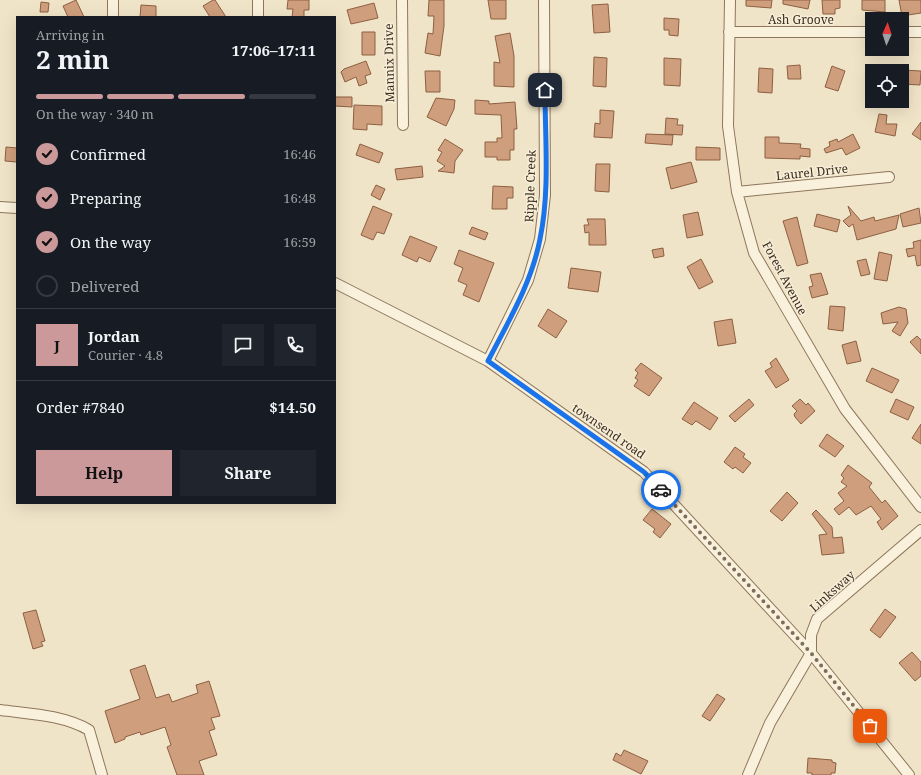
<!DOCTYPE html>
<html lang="en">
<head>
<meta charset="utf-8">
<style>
	body { margin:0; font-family:"Noto Serif",serif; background:#20242c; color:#f1f3f6; height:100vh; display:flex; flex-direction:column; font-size:15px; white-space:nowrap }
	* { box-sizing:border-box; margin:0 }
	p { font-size:13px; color:#9ea1a6 }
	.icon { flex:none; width:22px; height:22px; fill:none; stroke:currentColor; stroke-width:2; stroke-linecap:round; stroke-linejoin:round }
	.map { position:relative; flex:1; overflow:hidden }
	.side { position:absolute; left:16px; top:16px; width:320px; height:488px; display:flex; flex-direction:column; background:#171b24; border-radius:0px; box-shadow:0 4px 16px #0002 }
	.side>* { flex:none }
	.needle { width:26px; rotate:3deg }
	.controls { position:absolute; left:865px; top:12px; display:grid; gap:8px }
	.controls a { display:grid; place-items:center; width:44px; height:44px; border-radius:0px; background:#171b24; box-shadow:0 4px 16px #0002; font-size:20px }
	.pin { position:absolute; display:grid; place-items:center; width:34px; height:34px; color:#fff; margin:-17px; border-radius:8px; box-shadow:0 2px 6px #0006 }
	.courier { position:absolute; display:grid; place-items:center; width:40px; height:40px; margin:-20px; border:3px solid #1a73e8; border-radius:50%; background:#fff; color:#222; box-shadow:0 1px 5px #0007 }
	.summary em { font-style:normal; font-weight:700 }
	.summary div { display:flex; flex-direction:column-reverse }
	.summary { display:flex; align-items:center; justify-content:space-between; height:68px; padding:0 20px }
	h1 { font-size:26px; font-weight:700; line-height:30px }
	.bar { display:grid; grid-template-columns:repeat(4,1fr); gap:6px 4px; align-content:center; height:48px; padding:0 20px }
	.bar i { height:5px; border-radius:3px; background:#363941 }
	.bar .selected { background:#cc999b }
	.bar p { grid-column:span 4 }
	.line { display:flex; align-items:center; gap:10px; padding:0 20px; border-top:1px solid #363941 }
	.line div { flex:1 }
	.round { display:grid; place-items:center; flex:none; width:42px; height:42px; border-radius:0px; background:#20242c }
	ol { padding:0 20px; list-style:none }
	li { display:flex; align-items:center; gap:12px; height:44px }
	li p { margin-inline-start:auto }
	li .icon { padding:4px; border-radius:50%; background:#cc999b; color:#111; stroke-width:4 }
	li:last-child { color:#9ea1a6 }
	li i { width:22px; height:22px; border:2px solid #363941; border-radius:50% }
	.action { display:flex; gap:8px; margin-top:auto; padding:8px 20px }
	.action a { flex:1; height:46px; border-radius:0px; background:#cc999b; color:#111; font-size:16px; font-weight:700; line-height:46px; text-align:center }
	.action a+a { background:#20242c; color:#f1f3f6 }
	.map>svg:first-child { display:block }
	.building { fill:#cf9f7d; stroke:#8d5f41 }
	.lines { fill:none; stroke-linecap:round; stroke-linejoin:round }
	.minor-casing { stroke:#8d765c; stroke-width:12 }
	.minor { stroke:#faf1dc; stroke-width:10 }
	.done { stroke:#7c6e5b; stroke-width:4; stroke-dasharray:0 7.2 }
	.route { stroke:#1a73e8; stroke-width:5 }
	.labels { text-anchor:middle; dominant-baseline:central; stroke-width:3; stroke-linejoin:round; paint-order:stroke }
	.street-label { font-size:12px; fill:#3d2e20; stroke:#f7eed8 }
</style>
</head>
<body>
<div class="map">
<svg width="921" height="775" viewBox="0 0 921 775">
	<rect width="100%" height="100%" fill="#f0e4c8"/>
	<path class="building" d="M76 0 84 17H68L63 6Z
		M213 0H215L226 17H210L203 6Z
		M288 0H309V10H304V17H292L293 9H287Z
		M429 0H444V26L440 56 425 53 428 33 433 34 434 16H428Z
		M488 0H506V19H491Z
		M746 0H772L771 8 746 6Z
		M783 0H810L808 9 783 4Z
		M822 0H840V8L835 9V14H823Z
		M862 0H885V12L862 10Z
		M899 0H921V13L902 16Z
		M41 2 49 3 48 12H40Z
		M374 3 378 18 351 24 347 10Z
		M608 4 610 32 594 33 592 5Z
		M141 5 156 6V17H140Z
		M664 18 679 19 678 36 669 35V30H664Z
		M362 32H375V55H362Z
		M510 33 514 56V87L494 86V62L500 63 495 36Z
		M594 57 607 58 606 87 593 86Z
		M664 58 681 59 680 86 664 85Z
		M366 61 371 74 365 76 367 83 359 86 356 77 345 82 341 72 344 69Z
		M800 65 801 79H788L787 66Z
		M832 66 845 71 838 91 825 87Z
		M759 68 773 69 772 93 758 92Z
		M902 70 921 71 920 85 902 84Z
		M425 71H440V92H426Z
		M335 97H352V107L335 106Z
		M436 98 455 100 454 109 446 126 427 117Z
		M475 100 489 101V104L515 102 517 129H514V150H510V160H497V157H485V142H497V138H502L501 115 475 114Z
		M354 105 382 106V125L367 124V130L353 129Z
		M600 110 614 111 612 138 594 137 595 123 600 124Z
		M879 114 887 115 886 124H897L895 136 875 132Z
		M666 118 678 119 677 125H683L682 135 665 134Z
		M921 122V140L912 134Z
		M646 134 673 135 672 145 645 143Z
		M853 134 860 148 846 155 842 148 826 153 824 149 830 146 829 142 837 139 838 142Z
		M765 137H779V143L801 144 800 148 810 149V157L800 156V159L765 158Z
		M445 139 463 150 455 161 454 173 438 171 445 166 437 161 442 152 438 150Z
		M360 144 383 153 379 163 356 155Z
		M6 147 17 148V162L5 161Z
		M696 147 720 148V160H696Z
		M691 162 697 182 671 189 666 168Z
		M596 164H610L609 192 595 191Z
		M422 166 423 177 397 180 395 169Z
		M376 185 385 189 380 200 371 195Z
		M493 186 513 187V198H507V209H492Z
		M373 206 392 214 384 234 377 232 373 240 361 235Z
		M848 206 861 221 874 217 875 221 899 215 896 229 857 240 853 224 849 227 843 221 851 215Z
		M919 208 921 223 903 227 900 214Z
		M698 212 703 235 687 238 683 215Z
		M817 214 840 220 837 232 814 226Z
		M797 217 808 263 797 266 783 221Z
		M587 219H605L606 245H589V232L585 233 584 225H589Z
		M472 227 488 233 485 240 469 234Z
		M410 236 437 247 430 262 419 257 417 262 402 255Z
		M921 240V265L917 266 915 255 908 257 906 249 914 248 913 242Z
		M663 248 664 256 654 258 652 250Z
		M459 250 494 263 479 302 463 295 467 285 458 281 463 268 454 264Z
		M879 252 892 255 887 281 874 279Z
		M701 259 713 282 699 289 687 267Z
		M866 259 870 274 861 276 857 261Z
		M571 268 601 272 598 292 568 288Z
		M821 273 828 294 812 298 809 287 813 286 810 275Z
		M830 306 845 307 843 331 828 329Z
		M899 307 906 309 908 323 900 336 892 331 898 322 883 324 881 313Z
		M548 309 567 321 556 338 538 326Z
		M732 319 736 343 718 346 714 322Z
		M917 336 921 340V354L910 342Z
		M856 341 861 361 847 364 842 345Z
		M776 358 789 380 776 388 765 371 772 367 770 363Z
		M641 363 662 378 649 396 634 386 638 380 635 378 638 373 635 370Z
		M872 368 899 380 892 393 866 381Z
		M749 399 754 405 735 422 729 416Z
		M800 399 806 405 808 403 815 411 801 424 795 417 794 414 797 411 792 406Z
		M896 399 914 407 908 420 890 412Z
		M694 402 718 418 710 430 696 421 692 425 682 419Z
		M921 424V444L912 438Z
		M827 434 844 446 835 457 819 446Z
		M735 447 745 454 743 457 751 463 743 473 735 467 733 469 724 462Z
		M848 465 872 483 869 487 882 503 885 500 898 516 882 530 877 522 881 519 871 506 856 515 849 507 839 515 834 509 844 501 838 493 847 486 841 482 844 478 841 475Z
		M787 492 798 503 782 521 770 511Z
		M652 509 671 524 660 538 653 532 655 529 643 520Z
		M816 510 832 527 833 538 842 537 844 553 822 555 819 535 827 534 812 514Z
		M885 609 896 617 880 638 870 630Z
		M36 610 45 641 41 642 43 646 33 649 23 613Z
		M912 652 921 662V676L915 681 899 663Z
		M145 665 156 698 169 694 172 702 198 693 196 685 209 681 220 716 211 718 215 729 209 731 217 755 199 761 204 775H177L167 747 171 745 165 727 141 735 140 732 125 737V739L115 743 105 711 140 699 130 670Z
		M717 694 725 699 710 721 702 716Z
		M624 750 648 761 641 774 613 760 616 753 621 756Z
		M808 758 832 760V762L836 763 835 773H831V775H812V773H807Z"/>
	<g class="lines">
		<defs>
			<path id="minor" d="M258 0V17
				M402 0 403 125
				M730 0 728 126 737 192 754 253 845 409 921 507
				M113 17V0
				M729 32H872
				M902 32H921
				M737 192 889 177
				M0 207 17 208
				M335 283 488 361 644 472 811 653 909 775
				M488 361 528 280 540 239 545 195 544 0
				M0 710C30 714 63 715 89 730L102 775
				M748 775 770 723 811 653V635L817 619 921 530"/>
		</defs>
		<use href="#minor" class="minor-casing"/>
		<use href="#minor" class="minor"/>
	</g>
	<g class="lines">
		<path class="done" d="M661 490 811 653 870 726"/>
		<path class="route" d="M545 90C545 139 550 191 540 239 532 282 508 322 488 361L644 472 661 490"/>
	</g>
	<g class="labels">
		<g class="street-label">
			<text x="801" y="19">Ash Groove</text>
			<text transform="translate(389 63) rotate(-91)">Mannix Drive</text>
			<text transform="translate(812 172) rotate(-6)">Laurel Drive</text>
			<text transform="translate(530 186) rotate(-88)">Ripple Creek</text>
			<text transform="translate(785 278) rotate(62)">Forest Avenue</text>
			<text transform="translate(609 431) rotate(35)">townsend road</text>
			<text transform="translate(832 591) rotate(-42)">Linksway</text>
		</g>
	</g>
</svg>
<div class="controls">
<a><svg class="needle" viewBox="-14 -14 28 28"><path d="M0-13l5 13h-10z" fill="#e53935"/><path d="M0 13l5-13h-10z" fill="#9ea1a6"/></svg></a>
<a><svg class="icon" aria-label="locate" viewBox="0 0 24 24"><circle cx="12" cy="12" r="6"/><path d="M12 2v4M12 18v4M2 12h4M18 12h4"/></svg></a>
</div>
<div class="pin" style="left:870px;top:726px;background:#ea580c"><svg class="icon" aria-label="bag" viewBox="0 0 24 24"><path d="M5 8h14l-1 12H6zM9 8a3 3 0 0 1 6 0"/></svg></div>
<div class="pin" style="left:545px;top:90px;background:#1f2937"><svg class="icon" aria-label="home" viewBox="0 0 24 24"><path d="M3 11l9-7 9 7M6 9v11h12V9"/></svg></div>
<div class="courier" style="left:661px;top:490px"><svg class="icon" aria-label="car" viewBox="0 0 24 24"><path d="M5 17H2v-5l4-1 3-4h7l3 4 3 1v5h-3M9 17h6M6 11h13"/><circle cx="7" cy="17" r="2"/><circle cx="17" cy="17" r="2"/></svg></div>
<section class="side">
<div class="summary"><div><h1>2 min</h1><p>Arriving in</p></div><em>17:06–17:11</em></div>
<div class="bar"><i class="selected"></i><i class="selected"></i><i class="selected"></i><i></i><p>On the way · 340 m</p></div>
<ol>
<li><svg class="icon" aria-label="check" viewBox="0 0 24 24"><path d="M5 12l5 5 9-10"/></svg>Confirmed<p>16:46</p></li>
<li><svg class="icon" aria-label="check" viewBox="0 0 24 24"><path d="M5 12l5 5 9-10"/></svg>Preparing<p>16:48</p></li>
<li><svg class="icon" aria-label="check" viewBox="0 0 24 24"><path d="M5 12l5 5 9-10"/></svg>On the way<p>16:59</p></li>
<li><i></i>Delivered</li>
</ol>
<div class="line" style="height:72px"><b class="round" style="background:#cc999b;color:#111">J</b><div><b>Jordan</b><p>Courier · 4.8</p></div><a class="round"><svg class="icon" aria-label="chat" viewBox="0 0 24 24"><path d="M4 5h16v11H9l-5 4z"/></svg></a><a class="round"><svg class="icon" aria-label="phone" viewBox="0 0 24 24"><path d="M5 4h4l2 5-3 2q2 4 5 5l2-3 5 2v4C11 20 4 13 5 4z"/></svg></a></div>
<div class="line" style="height:52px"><div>Order #7840</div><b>$14.50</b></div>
<div class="action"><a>Help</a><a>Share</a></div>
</section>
</div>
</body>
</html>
